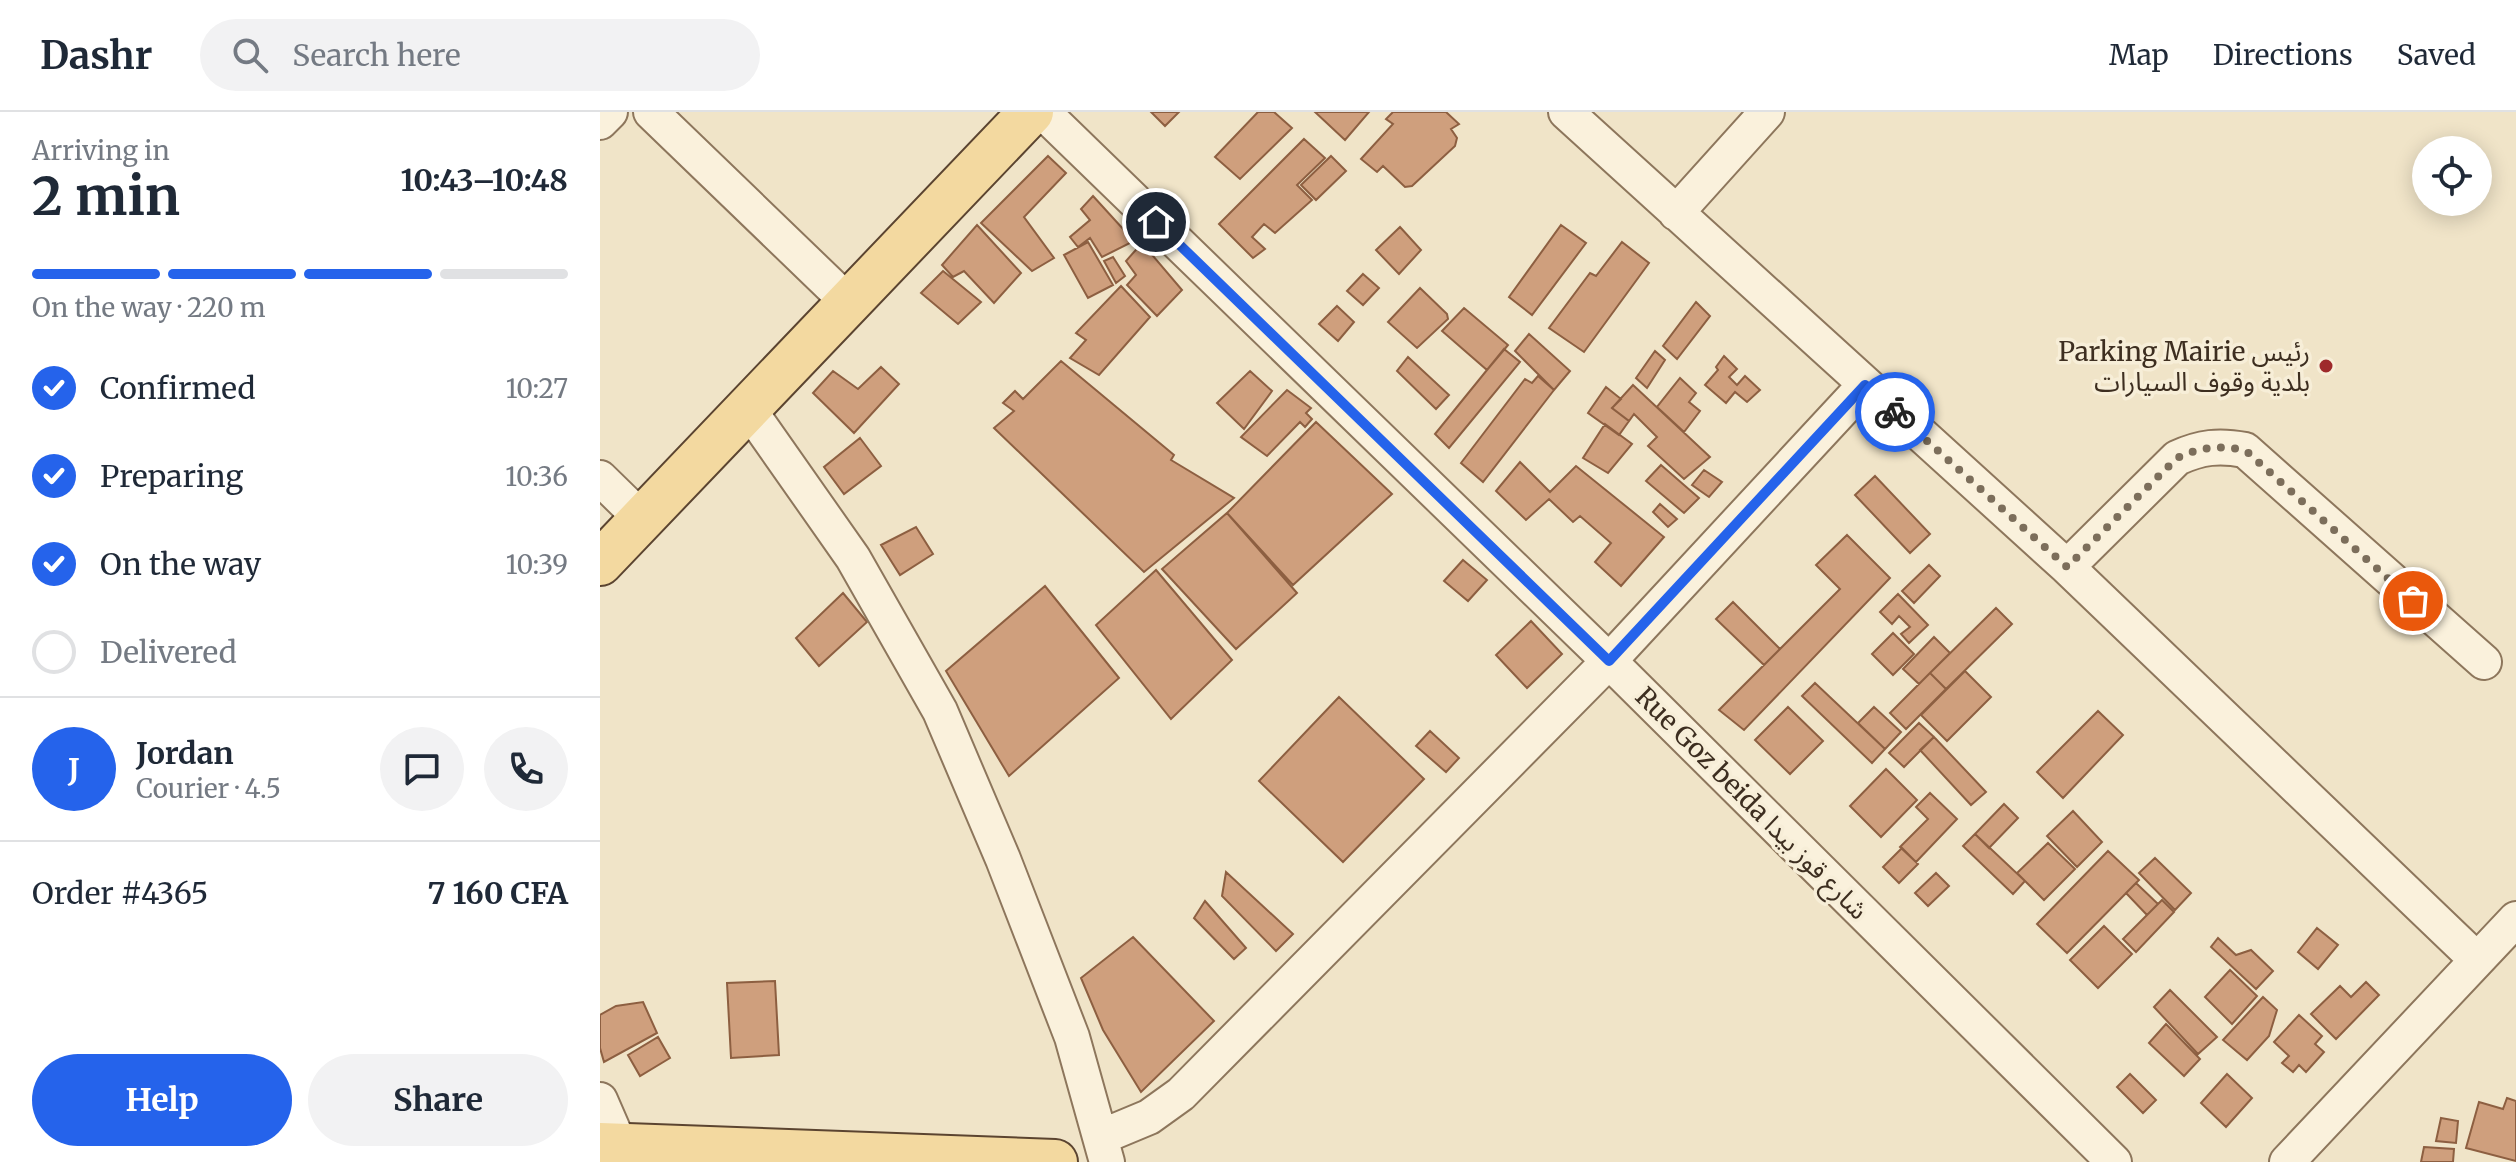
<!DOCTYPE html>
<html lang="en">
<head>
<meta charset="utf-8">
<style>
	body { margin:0; font-family:Merriweather,"Noto Sans Arabic",serif; background:#f2f2f3; color:#1f2937; height:100vh; display:flex; flex-direction:column; font-size:30px; white-space:nowrap }
	* { box-sizing:border-box; margin:0 }
	p { font-size:26px; color:#747a83 }
	.icon { flex:none; width:44px; height:44px; fill:none; stroke:currentColor; stroke-width:2; stroke-linecap:round; stroke-linejoin:round }
	.map { position:relative; flex:1; overflow:hidden }
	.details { display:flex; flex-direction:column; background:#fff; width:600px }
	.details>* { flex:none }
	.fabs { position:absolute; left:1812px; top:24px; display:grid; gap:16px }
	.fabs a { display:grid; place-items:center; width:80px; height:80px; border-radius:50%; background:#fff; box-shadow:0 4px 20px #0003; font-size:40px }
	.pin { position:absolute; display:grid; place-items:center; width:68px; height:68px; color:#fff; margin:-34px; border:4px solid #fff; border-radius:50%; box-shadow:0 2px 8px #0007 }
	.courier { position:absolute; display:grid; place-items:center; width:80px; height:80px; margin:-40px; border:6px solid #2563eb; border-radius:50%; background:#fff; color:#222; box-shadow:0 2px 10px #0007 }
	.head em { font-style:normal; font-weight:700 }
	.head div { display:flex; flex-direction:column-reverse }
	.head { display:flex; align-items:center; justify-content:space-between; height:136px; padding:0 32px }
	h1 { font-size:52px; font-weight:700; line-height:60px }
	.bar { display:grid; grid-template-columns:repeat(4,1fr); gap:12px 8px; align-content:center; height:96px; padding:0 32px }
	.bar i { height:10px; border-radius:6px; background:#e0e1e3 }
	.bar .active { background:#2563eb }
	.bar p { grid-column:span 4 }
	.line { display:flex; align-items:center; gap:20px; padding:0 32px; border-top:2px solid #e0e1e3 }
	.line div { flex:1 }
	.round { display:grid; place-items:center; flex:none; width:84px; height:84px; border-radius:42px; background:#f2f2f3 }
	ol { padding:0 32px; list-style:none }
	li { display:flex; align-items:center; gap:24px; height:88px }
	li p { margin-inline-start:auto }
	li .icon { padding:8px; border-radius:50%; background:#2563eb; color:#fff; stroke-width:4 }
	li:last-child { color:#747a83 }
	li i { width:44px; height:44px; border:4px solid #e0e1e3; border-radius:50% }
	.button { display:flex; gap:16px; margin-top:auto; padding:16px 32px }
	.button a { flex:1; height:92px; border-radius:48px; background:#2563eb; color:#fff; font-size:32px; font-weight:700; line-height:92px; text-align:center }
	.button a+a { background:#f2f2f3; color:#1f2937 }
	header { display:flex; align-items:center; gap:48px; box-sizing:border-box; height:112px; padding:0 40px; background:#fff; border-bottom:2px solid #e0e1e3 }
	header strong { font-size:38px }
	nav { display:flex; gap:44px; margin-inline-start:auto; font-size:28px }
	.search { width:560px; height:72px; background:#f2f2f3; display:flex; align-items:center; gap:20px; box-sizing:border-box; padding:0 28px; border-radius:44px; color:#747a83; font-size:30px }
	main { display:flex; flex:1; min-height:0 }
	.map>svg:first-child { display:block }
	.building { fill:#cf9f7d; stroke:#8d5f41; stroke-width:2 }
	.lines { fill:none; stroke-linecap:round; stroke-linejoin:round }
	.minor-casing { stroke:#8d765c; stroke-width:38 }
	.major-casing { stroke:#5b4430; stroke-width:48 }
	.minor { stroke:#faf1dc; stroke-width:34 }
	.major { stroke:#f3d9a0; stroke-width:44 }
	.done { stroke:#7c6e5b; stroke-width:8; stroke-dasharray:0 14.4 }
	.route { stroke:#2563eb; stroke-width:10 }
	.poi-dot { fill:#9e2a2b; stroke:#f7eed8; stroke-width:3 }
	.labels { text-anchor:middle; dominant-baseline:central; stroke-width:7; stroke-linejoin:round; paint-order:stroke }
	.poi-label { font-size:26px; fill:#3d2e20; stroke:#f7eed8; text-anchor:end }
	.street-label { font-size:26px; fill:#3d2e20; stroke:#f7eed8 }
</style>
</head>
<body>
<header>
<strong>Dashr</strong>
<div class="search"><svg class="icon" aria-label="search" viewBox="0 0 24 24"><circle cx="10" cy="10" r="6"/><path d="M15 15l6 6"/></svg>Search here</div>
<nav><a>Map</a><a>Directions</a><a>Saved</a></nav>
</header>
<main>
<section class="details">
<div class="head"><div><h1>2 min</h1><p>Arriving in</p></div><em>10:43–10:48</em></div>
<div class="bar"><i class="active"></i><i class="active"></i><i class="active"></i><i></i><p>On the way · 220 m</p></div>
<ol>
<li><svg class="icon" aria-label="check" viewBox="0 0 24 24"><path d="M5 12l5 5 9-10"/></svg>Confirmed<p>10:27</p></li>
<li><svg class="icon" aria-label="check" viewBox="0 0 24 24"><path d="M5 12l5 5 9-10"/></svg>Preparing<p>10:36</p></li>
<li><svg class="icon" aria-label="check" viewBox="0 0 24 24"><path d="M5 12l5 5 9-10"/></svg>On the way<p>10:39</p></li>
<li><i></i>Delivered</li>
</ol>
<div class="line" style="height:144px"><b class="round" style="background:#2563eb;color:#fff">J</b><div><b>Jordan</b><p>Courier · 4.5</p></div><a class="round"><svg class="icon" aria-label="chat" viewBox="0 0 24 24"><path d="M4 5h16v11H9l-5 4z"/></svg></a><a class="round"><svg class="icon" aria-label="phone" viewBox="0 0 24 24"><path d="M5 4h4l2 5-3 2q2 4 5 5l2-3 5 2v4C11 20 4 13 5 4z"/></svg></a></div>
<div class="line" style="height:104px"><div>Order #4365</div><b>7 160 CFA</b></div>
<div class="button"><a>Help</a><a>Share</a></div>
</section>
<div class="map">
<svg width="1916" height="1050" viewBox="0 0 1916 1050">
	<rect width="100%" height="100%" fill="#f0e4c8"/>
	<path class="building" d="M551 0H579L565 14Z
		M658 0H674L692 16 640 67 615 45Z
		M715 0H769L745 28Z
		M793 0H846L859 12 851 17 857 26 855 34 812 74 805 75 783 54 777 60 761 47 793 12 786 7Z
		M704 27 725 46 697 73 712 88 675 121 664 112 652 125 665 137 653 146 619 112Z
		M448 44 466 61 424 105 454 146 432 159 381 111Z
		M731 44 746 59 716 88 701 73Z
		M493 84 534 129 502 145 490 126 478 135 470 125 490 108 481 97Z
		M377 113 421 161 394 191 364 159 353 165 342 153Z
		M961 113 986 131 932 203 909 185Z
		M800 115 821 138 799 162 776 138Z
		M488 130 513 173 488 186 464 143Z
		M1022 130 1049 151 984 240 949 216 990 161 996 164Z
		M542 131 582 178 557 204 527 173 536 163 526 149Z
		M513 145 525 164 516 171 504 149Z
		M343 159 381 190 358 212 321 181Z
		M763 162 779 176 763 193 747 179Z
		M521 174 550 205 499 263 470 246 486 228 476 221Z
		M820 176 847 202 848 207 817 236 788 210Z
		M1096 190 1110 204 1077 247 1063 234Z
		M737 194 754 210 738 229 719 212Z
		M864 196 908 233 887 258 842 219Z
		M929 222 970 259 954 278 915 239Z
		M904 237 920 250 849 336 835 322Z
		M1055 239 1065 248 1047 276 1036 266Z
		M1124 244 1137 257 1129 265 1137 273 1145 264 1160 278 1147 290 1135 280 1126 291 1105 273 1118 258 1116 255Z
		M808 245 849 283 836 297 797 259Z
		M461 249 574 343 571 348 634 386 544 460 394 316 414 299 403 291 415 279 423 287Z
		M281 255 299 272 254 321 213 281 233 259 258 277Z
		M650 259 672 279 644 317 617 291Z
		M938 264 954 278 883 370 861 351 925 267 932 271Z
		M1080 266 1096 281 1089 290 1100 299 1084 320 1057 295Z
		M1033 273 1110 345 1084 367 1048 334 1057 325 1034 302 1029 309 1012 296Z
		M1006 275 1021 287 1012 296 1029 309 1019 323 988 301Z
		M687 278 711 296 706 301 712 307 705 315 700 310 667 344 641 325Z
		M716 310 792 382 693 473 627 401Z
		M1005 312 1032 332 1008 361 983 346Z
		M260 326 281 354 244 382 224 355Z
		M920 350 950 380 976 354 1064 425 1021 474 995 450 1011 431 980 404 973 410 949 387 926 408 896 379Z
		M1061 353 1099 386 1084 401 1046 369Z
		M1104 358 1122 370 1109 385 1092 373Z
		M1275 364 1330 422 1310 441 1255 383Z
		M1060 392 1077 407 1068 415 1053 400Z
		M627 401 697 481 636 537 562 457Z
		M316 415 333 442 300 463 281 433Z
		M1247 423 1290 466 1144 618 1119 598 1240 477 1216 453Z
		M863 448 887 468 868 489 844 469Z
		M1329 453 1340 464 1314 491 1302 479Z
		M556 458 632 548 571 607 496 513Z
		M445 474 519 566 409 664 346 559Z
		M243 481 267 510 219 554 196 526Z
		M1298 482 1328 513 1309 531 1301 522 1310 515 1299 504 1292 512 1280 500Z
		M1133 490 1180 537 1164 553 1116 507Z
		M1396 496 1412 512 1346 577 1330 561Z
		M931 509 962 542 927 576 896 543Z
		M1293 521 1314 542 1293 563 1272 542Z
		M1334 525 1350 541 1319 572 1303 557Z
		M1365 559 1391 585 1347 629 1321 603Z
		M1330 561 1346 577 1306 617 1290 601Z
		M1215 571 1285 637 1272 651 1202 584Z
		M739 585 824 667 743 750 659 669Z
		M1188 595 1223 629 1190 662 1155 628Z
		M1274 595 1301 620 1285 637 1258 611Z
		M1498 599 1523 623 1463 686 1437 660Z
		M1319 611 1334 625 1304 655 1289 641Z
		M830 619 859 646 846 660 816 634Z
		M1334 625 1386 680 1371 693 1320 638Z
		M1286 657 1317 688 1281 725 1250 694Z
		M1330 681 1357 707 1316 750 1300 735 1328 707 1316 695Z
		M1404 692 1418 706 1389 736 1375 722Z
		M1473 699 1502 730 1477 755 1447 724Z
		M1375 722 1425 769 1413 782 1363 734Z
		M1448 731 1475 757 1444 788 1417 761Z
		M1302 736 1318 752 1299 771 1283 755Z
		M1508 739 1539 768 1467 841 1437 812Z
		M1555 746 1591 781 1575 798 1539 761Z
		M626 760 693 822 676 839 622 784Z
		M1336 761 1349 774 1328 794 1315 781Z
		M1536 771 1558 792 1547 803 1526 781Z
		M1562 788 1574 800 1536 840 1523 827Z
		M605 789 646 836 634 847 594 806Z
		M1504 814 1532 842 1498 876 1470 848Z
		M1717 816 1738 833 1718 857 1698 840Z
		M533 825 614 909 541 980 503 918 481 866Z
		M1618 826 1636 843 1651 838 1673 859 1656 877 1611 835Z
		M1630 858 1657 884 1632 912 1605 885Z
		M175 869 179 943 131 946 127 871Z
		M1766 870 1779 883 1736 927 1711 902 1740 874 1751 885Z
		M1570 878 1617 925 1598 942 1554 895Z
		M1663 885 1677 898 1669 924 1647 948 1623 928Z
		M43 890 57 921 4 950 0 936V903L16 894Z
		M1699 903 1722 924 1715 932 1724 940 1706 960 1699 953 1693 960 1682 951 1689 944 1674 930Z
		M1566 912 1600 947 1584 964 1549 931Z
		M58 925 70 946 40 964 28 943Z
		M1530 962 1556 988 1543 1001 1517 975Z
		M1627 962 1652 986 1626 1015 1601 991Z
		M1907 986 1916 989V1049L1866 1036 1879 990 1903 997Z
		M1841 1006 1858 1009 1856 1031 1836 1029Z
		M1824 1035 1854 1037 1853 1050H1821Z"/>
	<g class="lines">
		<defs>
			<path id="minor" d="M51 0 248 190
				M443 0 1009 549 1514 1050
				M966 0 1467 455 1877 848
				M0 10 10 0
				M1076 101 1167 0
				M147 295 253 446 340 599 403 747 472 925 507 1050
				M0 366 42 407
				M1467 455 1577 346C1601 335 1619 333 1645 338L1884 550
				M0 988 20 1034
				M501 1025 549 1005 581 982 1009 549 1265 273
				M1687 1050 1916 807"/>
			<path id="major" d="M0 451 431 0
				M0 1033 455 1050"/>
		</defs>
		<use href="#minor" class="minor-casing"/>
		<use href="#major" class="major-casing"/>
		<use href="#minor" class="minor"/>
		<use href="#major" class="major"/>
	</g>
	<g class="lines">
		<path class="done" d="M1295 300 1467 455 1577 346C1601 335 1619 333 1645 338L1813 489"/>
		<path class="route" d="M556 110 1009 549 1265 273 1295 300"/>
	</g>
	<circle class="poi-dot" cx="1726" cy="254" r="8"/>
	<g class="labels">
		<g class="poi-label">
			<text x="1710" y="239">Parking Mairie رئيس<tspan x="1710" dy="30">بلدية وقوف السيارات</tspan></text>
		</g>
		<g class="street-label">
			<text transform="translate(1152 691) rotate(45)">Rue Goz beida شارع قوز بيدا</text>
		</g>
	</g>
</svg>
<div class="fabs">
<a><svg class="icon" aria-label="locate" viewBox="0 0 24 24"><circle cx="12" cy="12" r="6"/><path d="M12 2v4M12 18v4M2 12h4M18 12h4"/></svg></a>
</div>
<div class="pin" style="left:1813px;top:489px;background:#ea580c"><svg class="icon" aria-label="bag" viewBox="0 0 24 24"><path d="M5 8h14l-1 12H6zM9 8a3 3 0 0 1 6 0"/></svg></div>
<div class="pin" style="left:556px;top:110px;background:#1f2937"><svg class="icon" aria-label="home" viewBox="0 0 24 24"><path d="M3 11l9-7 9 7M6 9v11h12V9"/></svg></div>
<div class="courier" style="left:1295px;top:300px"><svg class="icon" aria-label="bike" viewBox="0 0 24 24"><circle cx="6" cy="16" r="4"/><circle cx="18" cy="16" r="4"/><path d="M6 16l4-8h5l3 8M10 8l3 8H6M13 5h3"/></svg></div>
</div>
</main>
</body>
</html>
